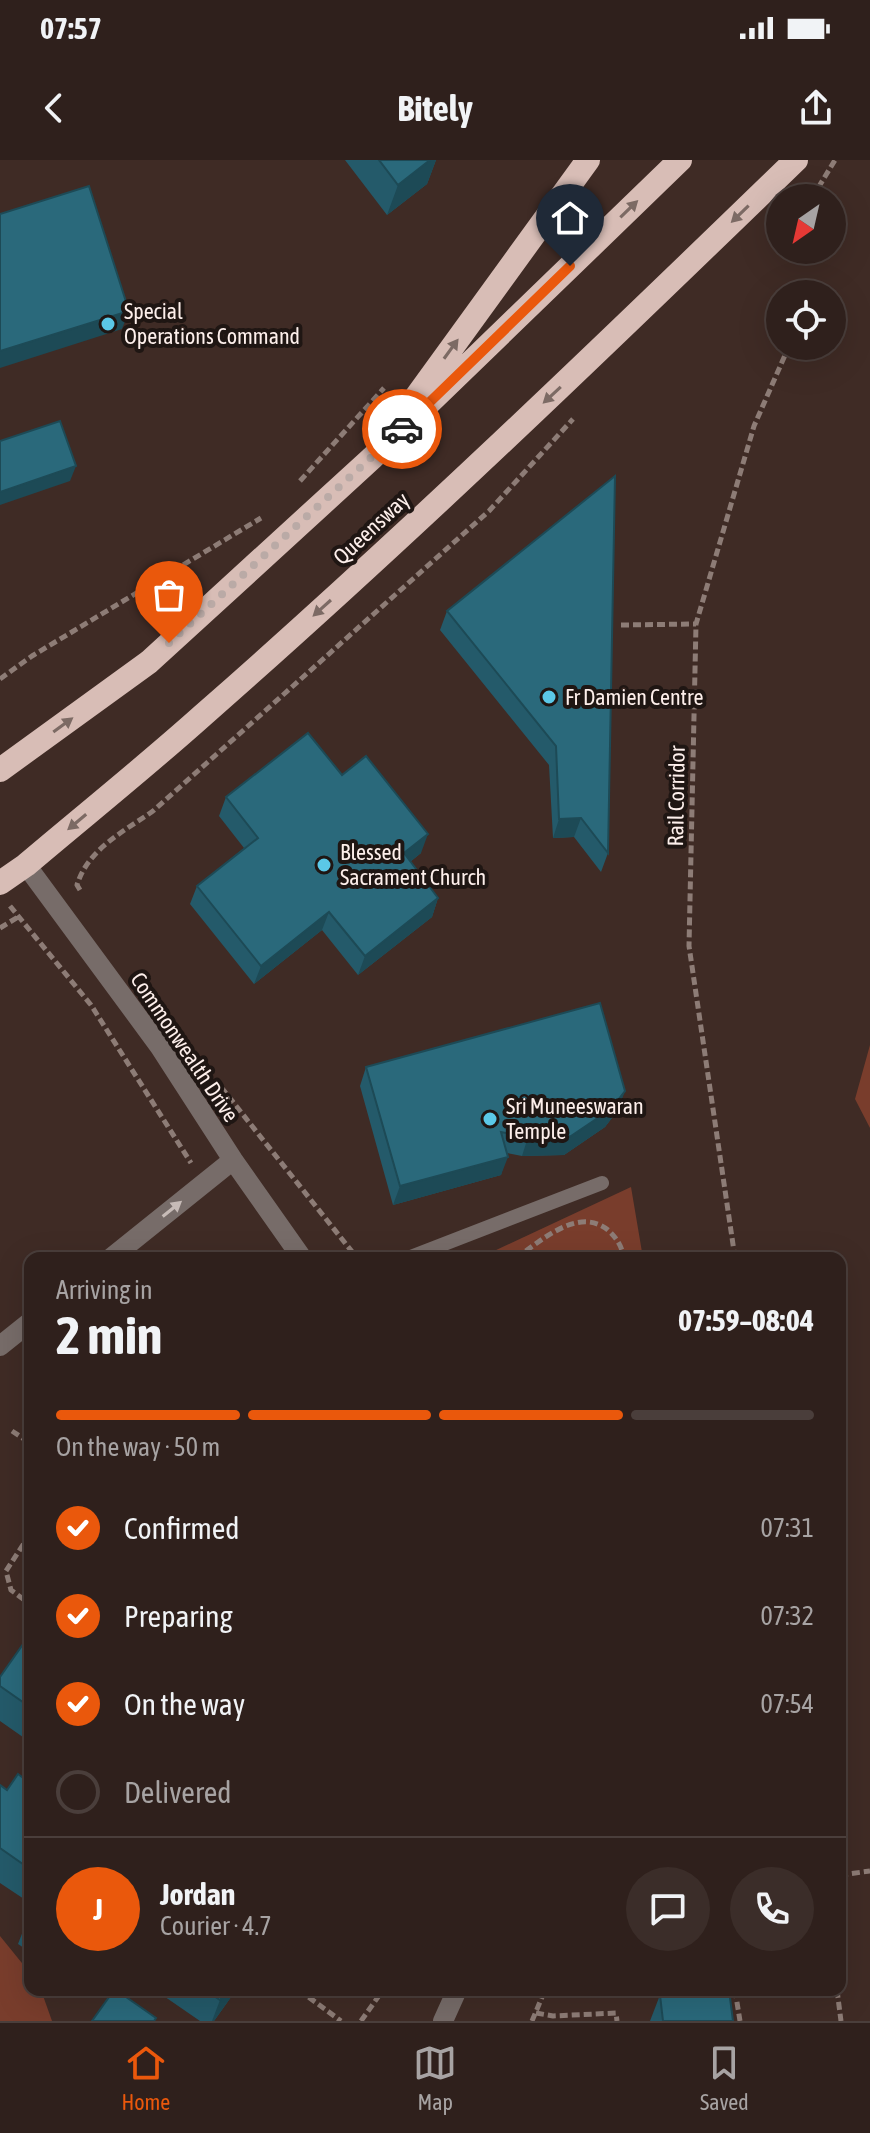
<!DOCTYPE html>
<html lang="en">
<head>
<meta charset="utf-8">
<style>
	body { margin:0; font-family:"Asap Condensed",sans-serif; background:#3b2d29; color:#f1f3f6; height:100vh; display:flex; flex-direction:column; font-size:30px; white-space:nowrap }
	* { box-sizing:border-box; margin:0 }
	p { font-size:26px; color:#a7a3a3 }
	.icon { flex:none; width:44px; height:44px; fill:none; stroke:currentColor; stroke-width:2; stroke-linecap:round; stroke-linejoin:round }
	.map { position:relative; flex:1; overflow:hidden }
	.side { position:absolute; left:24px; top:1092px; width:822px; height:744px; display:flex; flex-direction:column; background:#2f201c; border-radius:16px; box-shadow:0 8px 32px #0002,0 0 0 2px #4a3e3b }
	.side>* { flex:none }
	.needle { width:52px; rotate:214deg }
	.fabs { position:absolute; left:766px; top:24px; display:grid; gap:16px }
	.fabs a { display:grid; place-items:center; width:80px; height:80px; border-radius:50%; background:#2f201c; box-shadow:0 8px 32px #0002,0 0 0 2px #4a3e3b; font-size:40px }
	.pin { position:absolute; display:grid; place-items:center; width:68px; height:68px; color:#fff; margin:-82px -34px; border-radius:50% 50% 50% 0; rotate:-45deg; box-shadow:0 0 8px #0007 }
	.pin .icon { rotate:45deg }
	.courier { position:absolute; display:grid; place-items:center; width:80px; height:80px; margin:-40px; border:6px solid #ea580c; border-radius:50%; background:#fff; color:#222; box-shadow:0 2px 10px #0007 }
	.summary em { font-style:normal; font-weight:700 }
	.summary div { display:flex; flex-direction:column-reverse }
	.summary { display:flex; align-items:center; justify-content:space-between; height:136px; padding:0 32px }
	h1 { font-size:52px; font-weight:700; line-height:60px }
	.bar { display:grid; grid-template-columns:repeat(4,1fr); gap:12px 8px; align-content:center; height:96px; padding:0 32px }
	.bar i { height:10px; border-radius:6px; background:#4a3e3b }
	.bar .active { background:#ea580c }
	.bar p { grid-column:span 4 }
	.line { display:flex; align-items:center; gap:20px; padding:0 32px; border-top:2px solid #4a3e3b }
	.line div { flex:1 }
	.round { display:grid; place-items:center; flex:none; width:84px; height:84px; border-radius:42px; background:#3b2d29 }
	ol { padding:0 32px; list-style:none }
	li { display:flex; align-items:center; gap:24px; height:88px }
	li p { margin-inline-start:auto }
	li .icon { padding:8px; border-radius:50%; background:#ea580c; color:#fff; stroke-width:4 }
	li:last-child { color:#a7a3a3 }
	li i { width:44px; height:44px; border:4px solid #4a3e3b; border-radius:50% }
	.status { display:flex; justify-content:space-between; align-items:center; height:56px; padding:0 40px; background:#2f201c; direction:ltr }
	.status svg { height:22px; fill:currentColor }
	header { display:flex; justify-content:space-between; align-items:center; height:104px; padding:0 32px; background:#2f201c; font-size:36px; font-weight:700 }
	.menu { display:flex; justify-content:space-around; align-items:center; height:112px; border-top:2px solid #4a3e3b; background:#2f201c; font-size:22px; color:#a7a3a3 }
	.menu a { display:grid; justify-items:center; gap:4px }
	.menu .active { color:#ea580c }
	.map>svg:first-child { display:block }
	.green { fill:#793d2c }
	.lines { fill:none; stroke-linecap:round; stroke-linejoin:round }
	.path { stroke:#8d7c76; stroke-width:5; stroke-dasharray:8 4; stroke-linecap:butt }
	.lane { stroke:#776c69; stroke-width:14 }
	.street { stroke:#776c69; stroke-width:20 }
	.highway { stroke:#d8bdb6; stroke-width:24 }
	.wall { fill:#245a6a }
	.shaded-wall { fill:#1d4a56 }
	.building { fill:#2a697b; stroke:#1d4a56; stroke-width:2 }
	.oneway { fill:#7c6a64 }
	.oneway2 { fill:#c7bbb7 }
	.done { stroke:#baaaa6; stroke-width:8; stroke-dasharray:0 14.4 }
	.route { stroke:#ea580c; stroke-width:10 }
	.poi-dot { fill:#5bc8e7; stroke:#1f1613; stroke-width:3 }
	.labels { text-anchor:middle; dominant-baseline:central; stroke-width:8; stroke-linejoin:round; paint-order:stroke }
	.poi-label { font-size:22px; fill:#fdefeb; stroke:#1f1613; text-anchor:start }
	.street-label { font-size:22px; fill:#fdefeb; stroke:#1f1613 }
</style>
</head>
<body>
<div class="status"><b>07:57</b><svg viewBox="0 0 49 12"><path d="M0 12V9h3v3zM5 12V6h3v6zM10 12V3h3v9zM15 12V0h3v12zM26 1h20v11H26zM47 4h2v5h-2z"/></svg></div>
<header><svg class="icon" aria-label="back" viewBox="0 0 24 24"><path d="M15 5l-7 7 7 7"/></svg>Bitely<svg class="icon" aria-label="share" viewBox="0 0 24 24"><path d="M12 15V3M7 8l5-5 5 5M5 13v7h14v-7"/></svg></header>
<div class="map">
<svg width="870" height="1861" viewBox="0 0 870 1861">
	<rect width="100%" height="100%" fill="#3f2b25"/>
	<path class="green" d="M870 885V968L855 939Z
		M631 1027 643 1098H479Z
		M0 1776 30 1813V1830H41L52 1861H0Z"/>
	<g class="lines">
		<path class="path" d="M812 38 835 0
			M766 73 780 66
			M300 321 384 228
			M621 465 696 464
			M0 519 32 496 261 358
			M80 730 77 725C88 689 123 672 153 651L489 351 573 259
			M10 746 91 845 191 1003
			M0 768 18 757
			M221 927 357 1098
			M516 1098C541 1081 578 1046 608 1070 617 1078 622 1087 624 1098
			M735 1098 689 786 696 464 754 266 789 186
			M12 1271 30 1283
			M30 1374 6 1411 11 1430 30 1444
			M840 1715 870 1711
			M299 1830 341 1861
			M735 1830 740 1861
			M837 1830 841 1861
			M545 1831 574 1830
			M536 1853 553 1856 616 1853 617 1861
			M361 1861 383 1830
			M532 1861 545 1830"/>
		<path class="lane" d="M408 1098 602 1023"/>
		<path class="street" d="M26 705 160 887 233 1000 302 1098
			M111 1098 233 1000
			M0 1186 30 1162
			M443 1861 457 1830"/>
		<path class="highway" d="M411 244 588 0
			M0 610 149 502 372 298 680 0
			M0 723 26 705C85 655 145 607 202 556 406 377 601 189 796 0"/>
	</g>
	<path class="wall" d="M345 0H436L427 24 387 55Z
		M615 316 608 693 601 712 574 677 553 678 549 605 440 470 447 451Z
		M342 615 421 693 410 702 438 738 432 757 358 815 322 770 254 824 190 744 197 726 244 688 219 656 226 637Z
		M366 907 618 950 605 967 564 995 522 996 507 993 501 1015 393 1045 360 926Z
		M30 1483V1582L0 1561V1517Z
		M30 1623V1743L0 1723V1625L7 1630Z
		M30 1753V1792L18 1784Z
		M155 1830H236L214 1861H200Z
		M660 1835 733 1861H650Z"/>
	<path class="shaded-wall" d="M422 0H436L427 24 387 55 398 25Z
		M129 151 122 169 0 208V191Z
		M76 306 70 321 0 345V332Z
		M581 658 574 677 553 678 559 659Z
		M428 674 421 693 397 712 404 693Z
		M438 738 432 757 358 815 365 796Z
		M329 752 322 770 254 824 261 806Z
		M625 931 618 950 605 967 564 995 522 996 528 977Z
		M508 997 501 1015 393 1045 400 1026Z
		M227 1830H236L214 1861H212L220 1840Z"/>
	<path class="building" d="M379 0H430L398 25Z
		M89 26 129 151 0 191V54Z
		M60 261 76 306 0 332V281Z
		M615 316 608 693 581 658 559 659 556 586 447 451Z
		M308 573 342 615 366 596 428 674 404 693 438 738 365 796 329 752 261 806 197 726 258 678 226 637Z
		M600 843 625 931 611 949 571 976 528 977 501 972 508 997 400 1026 366 907Z
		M26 1480 30 1483V1547L0 1526V1517Z
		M18 1614 30 1623V1709L0 1688V1625L7 1630Z
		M114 1830H116L156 1858 154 1861H92Z
		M206 1830H227L220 1840Z
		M697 1830H729L733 1861H663L660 1835Z"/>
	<defs><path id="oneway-solid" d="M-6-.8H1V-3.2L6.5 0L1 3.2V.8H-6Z" transform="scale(2)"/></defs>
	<g class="oneway">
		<use href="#oneway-solid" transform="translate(629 49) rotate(-44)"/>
		<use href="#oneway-solid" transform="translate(740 54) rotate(136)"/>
		<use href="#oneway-solid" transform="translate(451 189) rotate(-54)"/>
		<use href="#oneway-solid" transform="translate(552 235) rotate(137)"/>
		<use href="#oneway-solid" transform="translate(322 448) rotate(138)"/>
		<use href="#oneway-solid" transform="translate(63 565) rotate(-36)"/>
		<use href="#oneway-solid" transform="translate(77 662) rotate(140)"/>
	</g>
	<use class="oneway2" href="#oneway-solid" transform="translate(172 1049) rotate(-39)"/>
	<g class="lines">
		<path class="done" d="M169 483 402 269"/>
		<path class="route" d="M402 269 570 106"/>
	</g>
	<g class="poi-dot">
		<circle cx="108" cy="164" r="8"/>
		<circle cx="549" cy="537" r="8"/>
		<circle cx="324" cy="705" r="8"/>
		<circle cx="490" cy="959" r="8"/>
	</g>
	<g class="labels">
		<g class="poi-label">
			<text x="124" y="151">Special<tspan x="124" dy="25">Operations Command</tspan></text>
			<text x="565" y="537">Fr Damien Centre</text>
			<text x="340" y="692">Blessed<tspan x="340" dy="25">Sacrament Church</tspan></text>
			<text x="506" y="946">Sri Muneeswaran<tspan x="506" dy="25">Temple</tspan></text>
		</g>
		<g class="street-label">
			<text transform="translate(371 368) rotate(-43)">Queensway</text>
			<text transform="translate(676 636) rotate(-89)">Rail Corridor</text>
			<text transform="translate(185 887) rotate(56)">Commonwealth Drive</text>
		</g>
	</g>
</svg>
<div class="fabs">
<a><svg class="needle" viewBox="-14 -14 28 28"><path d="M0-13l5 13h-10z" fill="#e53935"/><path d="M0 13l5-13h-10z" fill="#a7a3a3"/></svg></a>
<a><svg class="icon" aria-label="locate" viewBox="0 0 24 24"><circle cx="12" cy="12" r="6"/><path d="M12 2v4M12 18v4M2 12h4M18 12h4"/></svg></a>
</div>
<div class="pin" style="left:169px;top:483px;background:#ea580c"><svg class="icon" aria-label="bag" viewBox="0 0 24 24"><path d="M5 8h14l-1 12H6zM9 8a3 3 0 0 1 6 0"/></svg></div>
<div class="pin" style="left:570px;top:106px;background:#1f2937"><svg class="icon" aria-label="home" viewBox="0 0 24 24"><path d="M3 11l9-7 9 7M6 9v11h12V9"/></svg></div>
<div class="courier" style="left:402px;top:269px"><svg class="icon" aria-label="car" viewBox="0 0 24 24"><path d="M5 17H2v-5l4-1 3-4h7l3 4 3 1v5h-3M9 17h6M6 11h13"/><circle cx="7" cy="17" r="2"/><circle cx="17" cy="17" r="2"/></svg></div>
<section class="side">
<div class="summary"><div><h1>2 min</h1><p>Arriving in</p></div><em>07:59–08:04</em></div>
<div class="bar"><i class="active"></i><i class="active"></i><i class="active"></i><i></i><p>On the way · 50 m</p></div>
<ol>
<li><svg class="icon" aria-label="check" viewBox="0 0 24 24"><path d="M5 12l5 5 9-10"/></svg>Confirmed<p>07:31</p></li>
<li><svg class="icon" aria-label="check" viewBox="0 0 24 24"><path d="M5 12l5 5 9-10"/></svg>Preparing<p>07:32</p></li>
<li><svg class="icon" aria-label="check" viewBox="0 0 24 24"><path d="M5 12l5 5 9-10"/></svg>On the way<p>07:54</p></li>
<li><i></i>Delivered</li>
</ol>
<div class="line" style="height:144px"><b class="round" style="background:#ea580c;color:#fff">J</b><div><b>Jordan</b><p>Courier · 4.7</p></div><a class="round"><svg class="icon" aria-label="chat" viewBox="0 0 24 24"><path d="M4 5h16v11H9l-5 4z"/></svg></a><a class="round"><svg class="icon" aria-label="phone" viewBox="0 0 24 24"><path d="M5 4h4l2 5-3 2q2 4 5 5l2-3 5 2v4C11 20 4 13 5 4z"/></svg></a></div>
</section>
</div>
<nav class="menu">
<a class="active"><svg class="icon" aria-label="home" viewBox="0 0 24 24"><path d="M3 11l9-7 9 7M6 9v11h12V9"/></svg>Home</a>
<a><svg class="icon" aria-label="map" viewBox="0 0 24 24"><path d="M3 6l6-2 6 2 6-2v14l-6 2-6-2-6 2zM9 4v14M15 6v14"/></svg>Map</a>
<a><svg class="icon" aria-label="saved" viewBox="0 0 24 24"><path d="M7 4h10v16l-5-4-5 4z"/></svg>Saved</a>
</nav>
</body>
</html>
